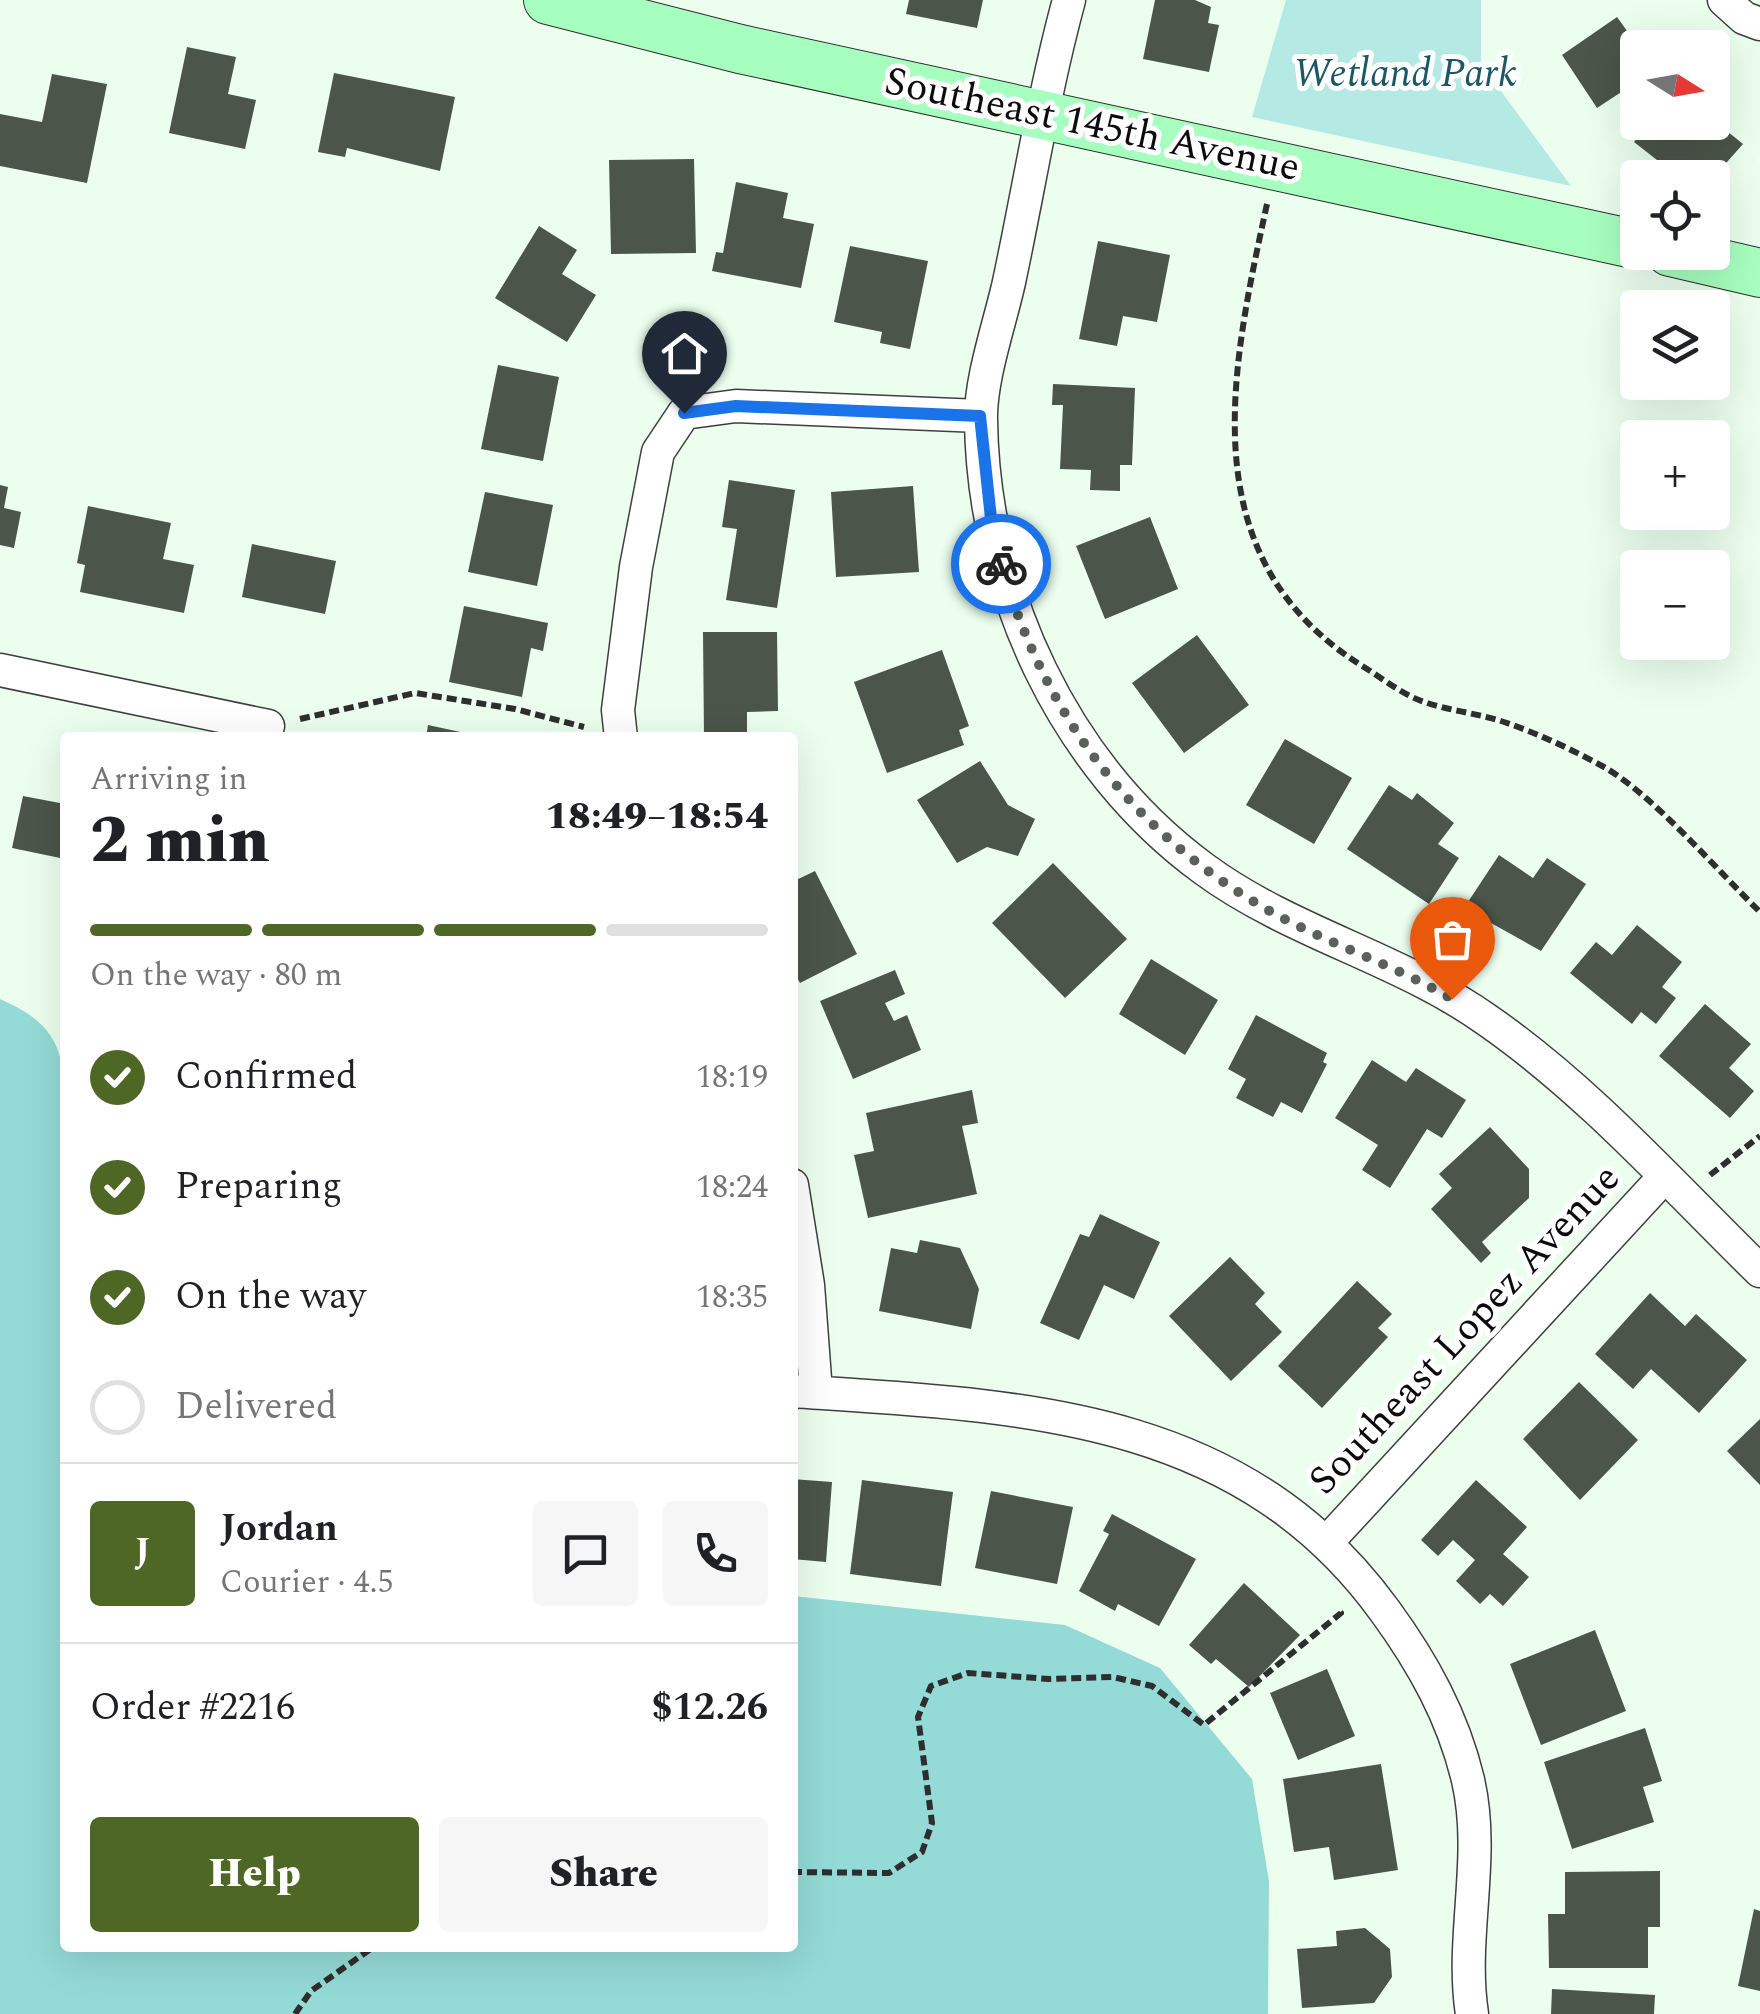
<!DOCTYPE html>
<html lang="en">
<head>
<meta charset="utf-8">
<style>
	body { margin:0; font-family:Spectral,serif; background:#f6f6f6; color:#202124; height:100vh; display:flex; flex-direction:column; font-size:38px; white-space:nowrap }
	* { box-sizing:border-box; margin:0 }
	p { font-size:32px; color:#757577 }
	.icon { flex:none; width:55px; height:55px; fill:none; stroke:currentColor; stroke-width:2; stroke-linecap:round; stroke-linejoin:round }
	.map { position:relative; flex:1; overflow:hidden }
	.panel { position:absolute; left:60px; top:732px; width:738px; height:1220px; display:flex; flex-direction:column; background:#fff; border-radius:10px; box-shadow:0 10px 40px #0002 }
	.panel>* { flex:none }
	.needle { width:65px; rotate:101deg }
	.tools { position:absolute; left:1620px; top:30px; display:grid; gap:20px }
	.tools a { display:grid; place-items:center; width:110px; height:110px; border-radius:10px; background:#fff; box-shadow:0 10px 40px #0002; font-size:50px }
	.pin { position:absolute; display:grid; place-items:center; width:85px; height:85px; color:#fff; margin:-102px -42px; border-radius:50% 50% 50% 0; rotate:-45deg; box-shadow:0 0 10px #0007 }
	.pin .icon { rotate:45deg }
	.courier { position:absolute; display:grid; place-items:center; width:100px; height:100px; margin:-50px; border:8px solid #1a73e8; border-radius:50%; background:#fff; color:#222; box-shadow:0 2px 12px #0007 }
	.overview em { font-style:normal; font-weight:800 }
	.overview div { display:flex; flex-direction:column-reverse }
	.overview { display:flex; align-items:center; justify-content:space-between; height:170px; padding:0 30px }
	h1 { font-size:65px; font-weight:800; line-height:75px }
	.bar { display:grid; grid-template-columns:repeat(4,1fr); gap:15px 10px; align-content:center; height:120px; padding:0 30px }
	.bar i { height:12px; border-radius:8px; background:#e0e0e0 }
	.bar .current { background:#4f6724 }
	.bar p { grid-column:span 4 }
	.line { display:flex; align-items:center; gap:25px; padding:0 30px; border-top:2px solid #e0e0e0 }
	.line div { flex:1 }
	.round { display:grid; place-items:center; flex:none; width:105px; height:105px; border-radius:10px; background:#f6f6f6 }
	ol { padding:0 30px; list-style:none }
	li { display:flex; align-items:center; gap:30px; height:110px }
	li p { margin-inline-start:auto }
	li .icon { padding:10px; border-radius:50%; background:#4f6724; color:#fff; stroke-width:4 }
	li:last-child { color:#757577 }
	li i { width:55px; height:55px; border:5px solid #e0e0e0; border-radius:50% }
	.action { display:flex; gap:20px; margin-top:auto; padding:20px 30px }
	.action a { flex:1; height:115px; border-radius:10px; background:#4f6724; color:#fff; font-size:40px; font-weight:800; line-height:115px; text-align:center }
	.action a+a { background:#f6f6f6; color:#202124 }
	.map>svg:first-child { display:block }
	.green { fill:#b5e9e3 }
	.forest { fill:#94dad6 }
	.building { fill:#4b5549 }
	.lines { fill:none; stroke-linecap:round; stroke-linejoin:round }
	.street-casing { stroke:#3f3f3f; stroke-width:35 }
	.secondary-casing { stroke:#2e2e2e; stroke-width:50 }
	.path { stroke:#2e2e2e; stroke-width:6; stroke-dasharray:10 5; stroke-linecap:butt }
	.street { stroke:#fff; stroke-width:32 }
	.secondary { stroke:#a7ffbf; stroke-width:48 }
	.done { stroke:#5a615b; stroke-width:10; stroke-dasharray:0 18 }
	.route { stroke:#1a73e8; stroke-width:12 }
	.labels { text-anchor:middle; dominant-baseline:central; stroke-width:10; stroke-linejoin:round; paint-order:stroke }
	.park-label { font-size:40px; font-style:italic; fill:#1c5764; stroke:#fff }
	.street-label { font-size:40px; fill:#0c0c0c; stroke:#fff }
</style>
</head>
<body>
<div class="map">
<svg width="1760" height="2014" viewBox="0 0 1760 2014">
	<rect width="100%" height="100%" fill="#ecffef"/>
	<path class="green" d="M1286 0H1481V64L1571 186 1252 117Z"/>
	<path class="forest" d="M0 999C30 1012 54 1028 61 1061L65 1062V1948H792L793 1596 1065 1625 1160 1668 1252 1779 1269 1881 1268 2014H0Z"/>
	<path class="building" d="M909 0H983L977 28 906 14Z
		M1155 0H1195L1211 7 1208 23 1219 25 1209 72 1143 59Z
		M1617 17 1630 35 1637 30 1649 48H1638V81L1597 108 1562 55Z
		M187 47 236 57 228 94 256 100 245 149 169 133Z
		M334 73 455 97 440 171 347 148 345 157 318 152Z
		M52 74 107 84 87 183 0 166V114L42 122Z
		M1712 119 1743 144 1719 171 1708 163 1695 178H1680L1634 142 1649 122Z
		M694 159 696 253 611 254 609 160Z
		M736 182 788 193 783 218 814 224 801 288 712 271 716 252 723 253Z
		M539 226 577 250 562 274 596 295 567 342 495 298Z
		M1098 241 1170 255 1157 322 1123 316 1117 346 1079 339Z
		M850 246 928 261 910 349 880 343 882 332 834 322Z
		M498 365 559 377 543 461 481 449Z
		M1053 384 1135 388 1132 465H1120V491L1090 490 1091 470 1060 469 1063 405H1052Z
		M729 480 795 490 777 608 726 600 737 529 722 527Z
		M0 485 8 487 4 508 21 512 14 548 0 545Z
		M913 486 919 572 836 577 831 492Z
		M485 492 553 505 537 586 468 572Z
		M88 506 171 523 163 559 194 565 184 613 80 592 85 565 77 563Z
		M1150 517 1178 589 1105 619 1076 546Z
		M252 544 336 561 325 614 242 597Z
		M464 606 548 623 543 651 531 648 522 697 449 682Z
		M703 632H777L778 711 747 712V738H704Z
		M1197 635 1249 705 1184 753 1132 683Z
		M942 650 969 726 959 730 964 745 887 773 854 682Z
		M428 725 479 736V738H426Z
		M1285 739 1352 778 1314 844 1246 805Z
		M980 761 1008 805 1035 819 1018 856 987 847 957 863 917 800Z
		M1389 785 1412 800 1417 793 1454 823 1438 844 1459 858 1429 904 1347 849Z
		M23 796 65 804V859L12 848Z
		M1499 855 1533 878 1547 858 1586 884 1541 951 1464 908Z
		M1053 863 1127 939 1065 998 992 923Z
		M815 871 857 954 800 983 792 969V882Z
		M1637 925 1682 962 1662 987 1676 998 1656 1024 1641 1012 1632 1024 1570 973 1596 942 1612 955Z
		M1151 959 1218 1000 1185 1055 1119 1014Z
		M895 970 905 994 885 1003 894 1021 907 1015 921 1050 853 1079 820 1001Z
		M1705 1004 1751 1044 1729 1068 1754 1091 1730 1118 1659 1056Z
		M1256 1015 1327 1053 1323 1062 1327 1064 1302 1113 1281 1102 1273 1117 1236 1098 1246 1079 1228 1069Z
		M1372 1060 1406 1082 1416 1068 1466 1100 1442 1138 1427 1129 1390 1188 1362 1170 1378 1145 1335 1118Z
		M972 1090 978 1123 962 1126 977 1194 868 1218 854 1155 874 1151 866 1113Z
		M1490 1127 1529 1169V1198L1482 1242 1491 1253 1481 1263 1431 1209 1452 1188 1439 1174Z
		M1100 1214 1160 1242 1134 1299 1104 1285 1079 1340 1040 1323 1080 1234 1089 1237Z
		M920 1240 960 1248 979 1289 971 1329 879 1311 891 1248 917 1253Z
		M1230 1257 1265 1293 1255 1304 1282 1332 1231 1381 1169 1316Z
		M1357 1281 1392 1314 1378 1328 1388 1337 1322 1408 1278 1366Z
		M1650 1293 1685 1326 1696 1314 1747 1360 1699 1413 1651 1369 1633 1389 1595 1354Z
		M1579 1382 1638 1440 1580 1500 1523 1439Z
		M1760 1419V1485L1727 1451Z
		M792 1479 832 1482 826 1562 792 1559Z
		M862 1480 953 1492 941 1586 850 1574Z
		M1476 1480 1527 1527 1503 1554 1529 1577 1503 1606 1490 1594 1480 1604 1456 1581 1475 1560 1453 1540 1438 1556 1421 1540Z
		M991 1491 1073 1507 1057 1584 975 1568Z
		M1112 1514 1196 1559 1159 1626 1118 1604 1115 1611 1079 1591 1109 1534 1103 1531Z
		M1244 1583 1300 1635 1249 1687 1216 1659 1211 1664 1189 1645Z
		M1595 1630 1626 1711 1541 1745 1510 1664Z
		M1327 1669 1355 1736 1298 1760 1270 1693Z
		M1645 1728 1662 1781 1643 1787 1654 1822 1572 1849 1544 1762Z
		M1381 1764 1398 1870 1334 1880 1329 1847 1294 1852 1283 1779Z
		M1660 1871V1927H1648V1968H1549L1548 1914H1565V1872Z
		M1754 1909 1760 1911V1991L1738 1986Z
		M1365 1928 1390 1949 1392 1977 1374 2003 1302 2008 1297 1949 1337 1946 1336 1931Z
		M1552 1989 1655 1995 1654 2014H1551Z"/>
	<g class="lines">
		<defs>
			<path id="street" d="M1069 0C1044 92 1029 188 1009 282 1000 323 980 379 981 420 983 592 1064 766 1204 869 1291 933 1400 958 1487 1020 1588 1090 1672 1185 1760 1271
				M1724 0 1744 18 1760 24
				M0 670 268 726
				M621 738 618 710 636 567 658 452 684 413 736 406 980 416
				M792 1185 808 1285 816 1392
				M792 1391C1019 1406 1240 1411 1385 1611 1423 1663 1453 1717 1468 1780 1486 1858 1460 1937 1472 2014
				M1328 1541 1664 1177"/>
			<path id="secondary" d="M548 0 740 49 1638 245
				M1670 252 1760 273"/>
		</defs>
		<use href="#street" class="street-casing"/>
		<use href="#secondary" class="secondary-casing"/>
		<path class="path" d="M1267 204C1230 374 1189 561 1367 669 1383 679 1401 693 1419 700 1447 711 1479 713 1507 723 1539 734 1575 751 1604 767 1653 795 1717 870 1760 912
			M300 719 415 693 515 709 584 727
			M1710 1175 1760 1136
			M792 1872 889 1873 922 1852 932 1823 918 1717 931 1686 968 1673 1049 1679 1113 1677 1152 1686 1204 1725 1341 1613 1339 1610
			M295 2014 311 1991 372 1948"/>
		<use href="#street" class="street"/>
		<use href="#secondary" class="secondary"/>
	</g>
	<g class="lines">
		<path class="done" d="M1001 564C1044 712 1127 827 1261 906 1322 942 1391 963 1452 999"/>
		<path class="route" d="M684 413 736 406 980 416 993 537 1001 564"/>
	</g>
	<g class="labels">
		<g class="park-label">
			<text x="1405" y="74">Wetland Park</text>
		</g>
		<g class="street-label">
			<text transform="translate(1092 125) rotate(12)">Southeast 145th Avenue</text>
			<text transform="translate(1465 1330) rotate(-47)">Southeast Lopez Avenue</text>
		</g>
	</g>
</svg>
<div class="tools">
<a><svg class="needle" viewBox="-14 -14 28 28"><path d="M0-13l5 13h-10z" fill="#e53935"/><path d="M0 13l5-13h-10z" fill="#757577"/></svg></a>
<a><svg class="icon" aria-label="locate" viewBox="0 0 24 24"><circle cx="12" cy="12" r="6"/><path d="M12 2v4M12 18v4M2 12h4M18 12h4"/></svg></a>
<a><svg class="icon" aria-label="layers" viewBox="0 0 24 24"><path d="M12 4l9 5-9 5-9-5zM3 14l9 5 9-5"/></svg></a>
<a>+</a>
<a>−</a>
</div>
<div class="pin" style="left:1452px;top:999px;background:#ea580c"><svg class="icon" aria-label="bag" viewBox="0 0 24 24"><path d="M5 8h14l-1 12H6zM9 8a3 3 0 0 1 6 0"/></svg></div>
<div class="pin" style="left:684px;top:413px;background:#1f2937"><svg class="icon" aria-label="home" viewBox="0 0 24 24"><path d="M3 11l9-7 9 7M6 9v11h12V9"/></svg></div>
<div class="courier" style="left:1001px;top:564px"><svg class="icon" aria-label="bike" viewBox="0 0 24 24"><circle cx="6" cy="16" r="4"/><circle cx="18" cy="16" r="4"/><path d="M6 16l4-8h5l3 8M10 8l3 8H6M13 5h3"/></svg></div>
<section class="panel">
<div class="overview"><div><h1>2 min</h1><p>Arriving in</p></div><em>18:49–18:54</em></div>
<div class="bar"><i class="current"></i><i class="current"></i><i class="current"></i><i></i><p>On the way · 80 m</p></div>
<ol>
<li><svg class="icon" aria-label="check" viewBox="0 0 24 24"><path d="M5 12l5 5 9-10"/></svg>Confirmed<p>18:19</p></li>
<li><svg class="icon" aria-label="check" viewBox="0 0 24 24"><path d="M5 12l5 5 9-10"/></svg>Preparing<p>18:24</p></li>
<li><svg class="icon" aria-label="check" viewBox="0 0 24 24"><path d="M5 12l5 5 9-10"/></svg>On the way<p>18:35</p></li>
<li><i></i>Delivered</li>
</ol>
<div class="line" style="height:180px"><b class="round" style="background:#4f6724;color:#fff">J</b><div><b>Jordan</b><p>Courier · 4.5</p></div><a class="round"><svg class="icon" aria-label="chat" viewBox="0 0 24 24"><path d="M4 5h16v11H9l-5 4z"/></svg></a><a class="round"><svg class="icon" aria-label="phone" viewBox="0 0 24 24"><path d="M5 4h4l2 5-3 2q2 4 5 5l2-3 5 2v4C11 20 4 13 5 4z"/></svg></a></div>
<div class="line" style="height:130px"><div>Order #2216</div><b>$12.26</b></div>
<div class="action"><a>Help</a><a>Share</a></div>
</section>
</div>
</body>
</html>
